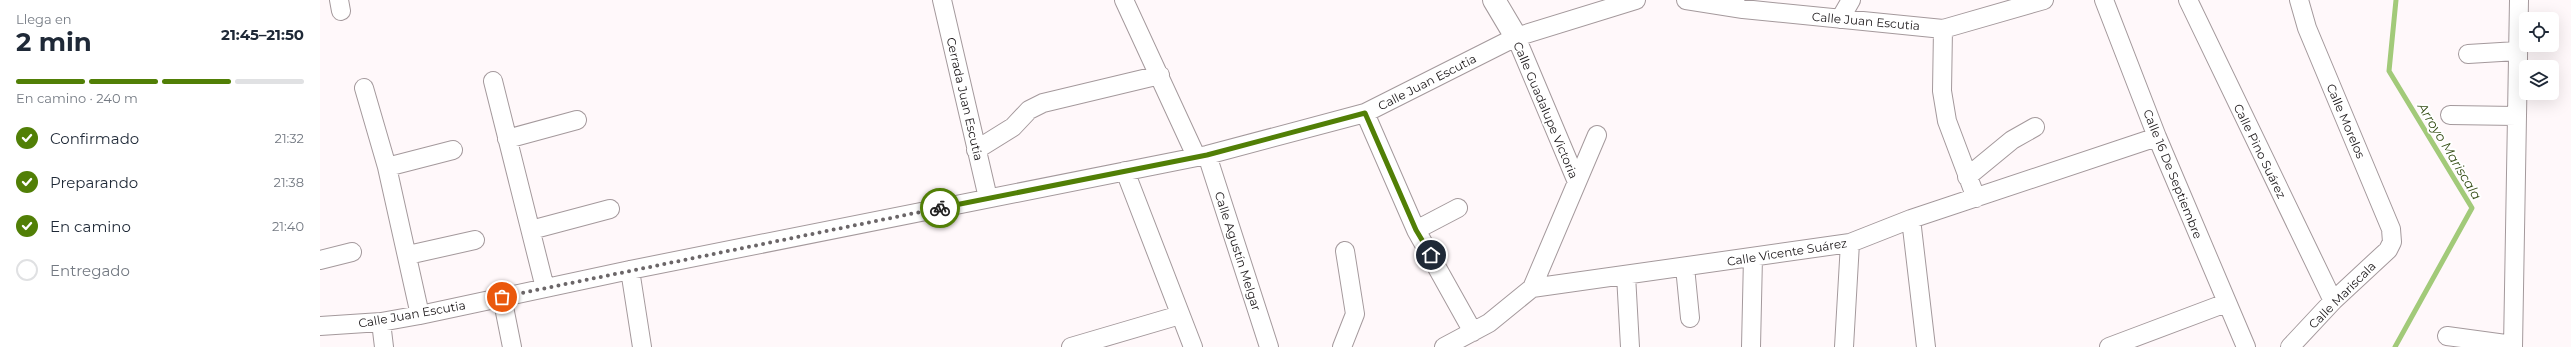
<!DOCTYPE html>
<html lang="es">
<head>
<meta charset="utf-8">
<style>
	body { margin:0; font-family:Montserrat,sans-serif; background:#f6f6f7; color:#1f2937; height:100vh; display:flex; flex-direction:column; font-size:15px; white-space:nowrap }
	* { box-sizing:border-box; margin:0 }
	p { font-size:13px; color:#747a83 }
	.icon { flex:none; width:22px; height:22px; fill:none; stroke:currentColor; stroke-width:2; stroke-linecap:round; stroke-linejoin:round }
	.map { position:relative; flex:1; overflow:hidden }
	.side { display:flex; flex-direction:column; background:#fff; width:320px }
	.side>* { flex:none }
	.buttons { position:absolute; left:2199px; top:12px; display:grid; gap:8px }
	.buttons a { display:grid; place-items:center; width:40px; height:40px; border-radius:6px; background:#fff; box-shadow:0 4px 16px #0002; font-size:20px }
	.pin { position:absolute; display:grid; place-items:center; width:34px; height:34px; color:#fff; margin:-17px; border:2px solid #fff; border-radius:50%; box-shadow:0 1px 4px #0007 }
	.courier { position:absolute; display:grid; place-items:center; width:40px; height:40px; margin:-20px; border:3px solid #517f06; border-radius:50%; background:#fff; color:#222; box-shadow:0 1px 5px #0007 }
	.overview em { font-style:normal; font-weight:700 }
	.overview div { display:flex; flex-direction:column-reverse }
	.overview { display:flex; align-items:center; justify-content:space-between; height:68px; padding:0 16px }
	h1 { font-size:26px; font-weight:700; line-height:30px }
	.bar { display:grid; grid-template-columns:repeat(4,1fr); gap:6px 4px; align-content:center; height:48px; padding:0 16px }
	.bar i { height:5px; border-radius:3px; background:#e0e1e3 }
	.bar .active { background:#517f06 }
	.bar p { grid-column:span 4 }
	ol { padding:0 16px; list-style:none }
	li { display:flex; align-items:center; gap:12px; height:44px }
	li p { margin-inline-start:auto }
	li .icon { padding:4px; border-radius:50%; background:#517f06; color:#fff; stroke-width:4 }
	li:last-child { color:#747a83 }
	li i { width:22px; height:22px; border:2px solid #e0e1e3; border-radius:50% }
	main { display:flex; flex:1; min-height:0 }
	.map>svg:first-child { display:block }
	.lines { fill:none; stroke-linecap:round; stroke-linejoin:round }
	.stream { stroke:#a2ca79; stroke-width:5 }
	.street-casing { stroke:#a4999c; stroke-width:20 }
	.secondary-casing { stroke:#a4999c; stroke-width:24 }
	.street { stroke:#fff; stroke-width:18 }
	.secondary { stroke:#fff; stroke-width:22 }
	.done { stroke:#6b6668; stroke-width:4; stroke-dasharray:0 7.2 }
	.route { stroke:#517f06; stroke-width:5 }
	.labels { text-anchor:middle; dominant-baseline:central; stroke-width:4; stroke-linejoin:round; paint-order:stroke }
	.street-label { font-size:12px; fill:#1b1719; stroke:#fff }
	.water-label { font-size:13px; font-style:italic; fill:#334c13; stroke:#fff }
</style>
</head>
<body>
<main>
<section class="side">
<div class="overview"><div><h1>2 min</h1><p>Llega en</p></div><em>21:45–21:50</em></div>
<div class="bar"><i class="active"></i><i class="active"></i><i class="active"></i><i></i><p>En camino · 240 m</p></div>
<ol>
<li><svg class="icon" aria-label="check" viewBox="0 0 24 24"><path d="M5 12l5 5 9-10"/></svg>Confirmado<p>21:32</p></li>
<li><svg class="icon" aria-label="check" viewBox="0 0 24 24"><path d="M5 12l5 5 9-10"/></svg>Preparando<p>21:38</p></li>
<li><svg class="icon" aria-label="check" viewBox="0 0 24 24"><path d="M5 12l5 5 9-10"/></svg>En camino<p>21:40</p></li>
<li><i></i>Entregado</li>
</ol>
</section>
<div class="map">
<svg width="2251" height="347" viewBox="0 0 2251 347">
	<rect width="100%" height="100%" fill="#fff8fa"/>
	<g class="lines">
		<path class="stream" d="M2075 347 2152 208 2069 71 2076 0"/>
		<defs>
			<path id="street" d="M19 0 21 11
				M622 0 668 198
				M804 0 876 156
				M1366 0 1423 9 1623 29 1724 0
				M1784 0 1837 137 1926 347
				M1868 0 2013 301
				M1520 19 1531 0
				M1623 29 1622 91 1627 121 1656 198
				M1196 37 1257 182
				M2148 54 2197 51
				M173 81 225 288
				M44 88 67 167 100 315
				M1045 113 1096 230 1153 332
				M2130 115 2196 116
				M187 139 257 120
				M656 150 693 127 709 110 723 103 840 75
				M887 155 949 347
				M67 167 133 150
				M805 171 873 347
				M1647 177 1692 140 1715 127
				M1591 219 1606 347
				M211 230 290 209
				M1096 230 1138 208
				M88 255 155 240
				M0 260 32 252
				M1365 267 1370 318
				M310 270 322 347
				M1306 275 1310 347
				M1212 288 1277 135
				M182 297 192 347
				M61 322 64 347
				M0 326 61 322 100 315 310 270 887 155 1045 113 1196 37 1316 0
				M2127 336 2193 345
				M751 347 860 315
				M1022 347 1035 314 1025 251
				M1124 347 1169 323 1212 288 1530 243 1591 219 1837 137
				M1431 347 1433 257
				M1524 347 1530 243
				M1789 347 1906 303
				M1970 347 2013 301 2068 250 2072 242 2071 229 1987 28 1979 0
				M2193 347 2199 0"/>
			<path id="secondary" d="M1174 0 1196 37"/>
		</defs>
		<use href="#street" class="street-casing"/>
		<use href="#secondary" class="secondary-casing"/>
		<use href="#street" class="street"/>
		<use href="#secondary" class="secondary"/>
	</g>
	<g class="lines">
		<path class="done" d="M182 297 620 208"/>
		<path class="route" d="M620 208 887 155 1045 113 1096 230 1111 255"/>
	</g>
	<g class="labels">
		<g class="street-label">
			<text transform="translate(1546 21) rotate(5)">Calle Juan Escutia</text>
			<text transform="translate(1107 82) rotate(-27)">Calle Juan Escutia</text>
			<text transform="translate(645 99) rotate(77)">Cerrada Juan Escutia</text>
			<text transform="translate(1226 110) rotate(67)">Calle Guadalupe Victoria</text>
			<text transform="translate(2026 121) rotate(67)">Calle Morelos</text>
			<text transform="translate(1940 151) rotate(64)">Calle Pino Suárez</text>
			<text transform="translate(1853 174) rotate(68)">Calle 16 De Septiembre</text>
			<text transform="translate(918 251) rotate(72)">Calle Agustín Melgar</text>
			<text transform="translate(1467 252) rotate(-9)">Calle Vicente Suárez</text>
			<text transform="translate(2022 295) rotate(-45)">Calle Mariscala</text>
			<text transform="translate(92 314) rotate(-10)">Calle Juan Escutia</text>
		</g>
		<g class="water-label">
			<text transform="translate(2130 151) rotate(59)">Arroyo Mariscala</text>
		</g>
	</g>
</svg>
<div class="buttons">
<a><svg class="icon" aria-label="locate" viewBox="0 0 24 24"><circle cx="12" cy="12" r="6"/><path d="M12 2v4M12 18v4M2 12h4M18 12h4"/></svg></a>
<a><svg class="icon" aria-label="layers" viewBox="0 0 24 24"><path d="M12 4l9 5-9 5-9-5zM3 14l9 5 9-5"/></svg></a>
</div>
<div class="pin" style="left:182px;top:297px;background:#ea580c"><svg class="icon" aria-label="bag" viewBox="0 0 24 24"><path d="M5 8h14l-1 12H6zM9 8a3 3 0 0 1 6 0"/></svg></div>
<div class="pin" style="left:1111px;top:255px;background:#1f2937"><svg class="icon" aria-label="home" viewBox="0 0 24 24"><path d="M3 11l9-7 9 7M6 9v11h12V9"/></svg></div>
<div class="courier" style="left:620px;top:208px"><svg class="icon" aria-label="bike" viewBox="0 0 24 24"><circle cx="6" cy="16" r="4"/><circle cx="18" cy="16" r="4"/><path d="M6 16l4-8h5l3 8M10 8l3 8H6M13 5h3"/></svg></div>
</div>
</main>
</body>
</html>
